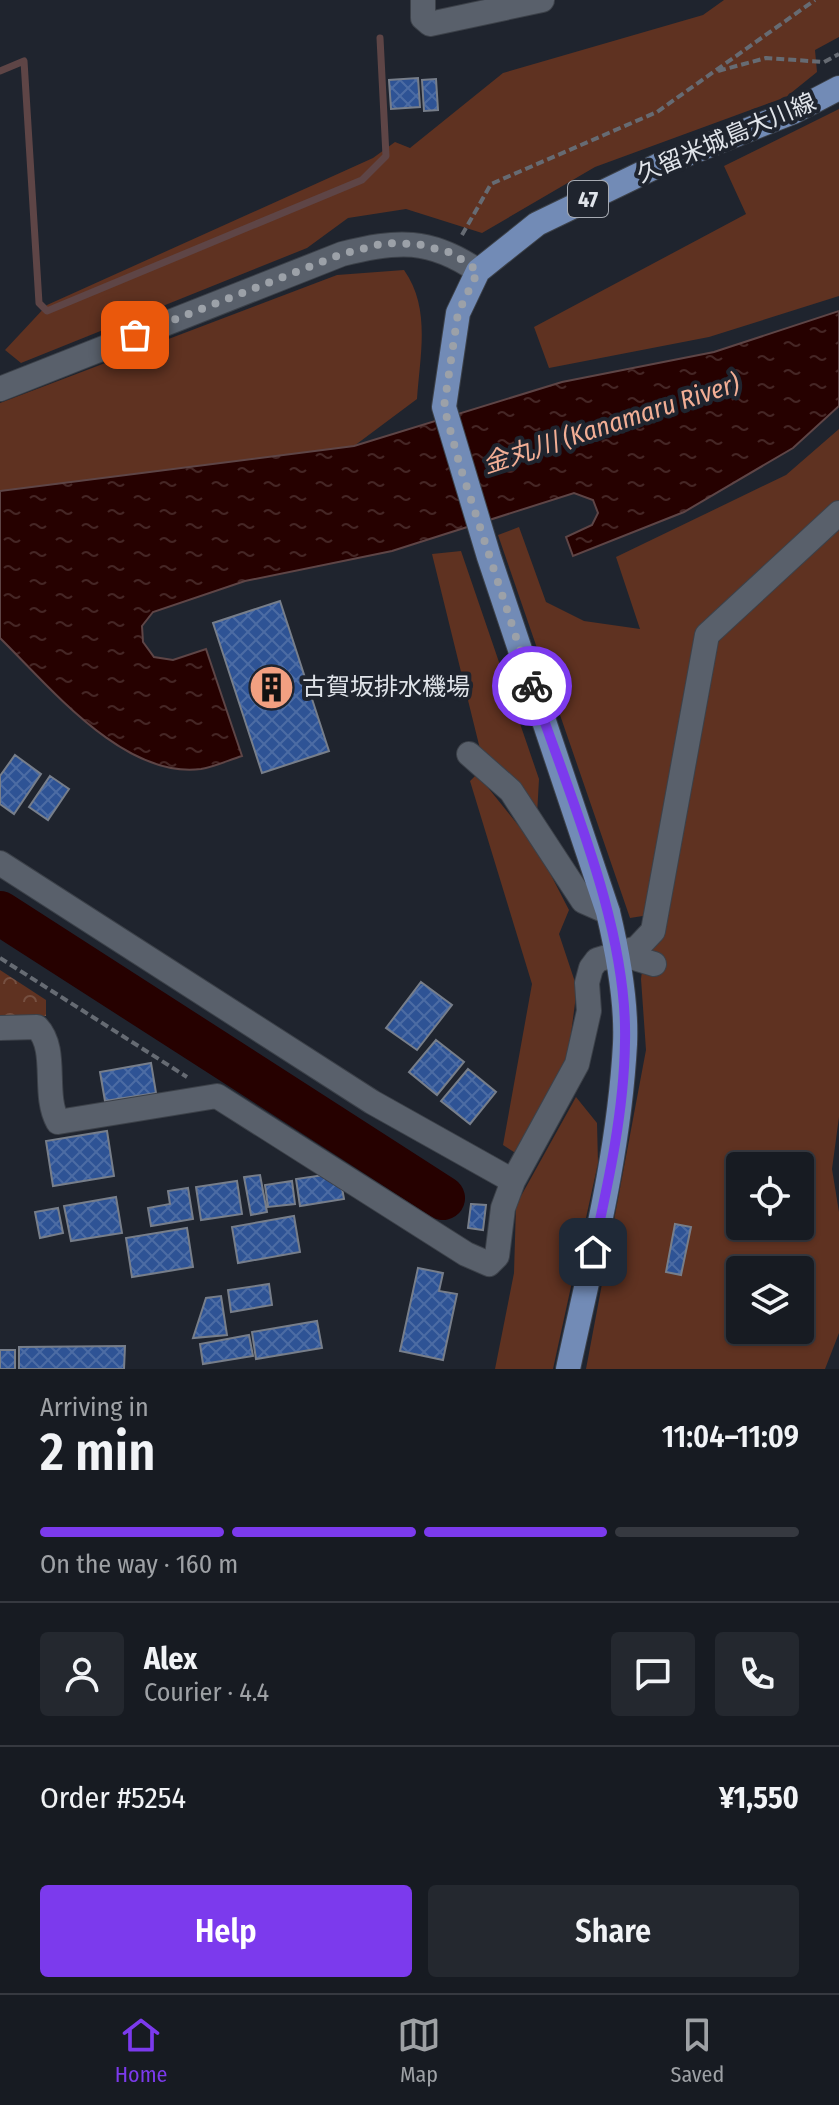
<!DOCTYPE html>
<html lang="en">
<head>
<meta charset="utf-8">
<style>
	body { margin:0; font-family:"Fira Sans Condensed","Noto Sans JP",sans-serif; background:#24282f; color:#f1f3f6; height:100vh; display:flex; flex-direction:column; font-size:30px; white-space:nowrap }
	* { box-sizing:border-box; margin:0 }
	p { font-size:26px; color:#9ea1a5 }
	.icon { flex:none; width:44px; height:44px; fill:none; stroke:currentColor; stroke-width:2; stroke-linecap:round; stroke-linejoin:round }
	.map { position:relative; height:1369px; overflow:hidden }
	.sheet { display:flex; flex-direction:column; background:#171b22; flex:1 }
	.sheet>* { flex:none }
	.controls { position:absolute; left:726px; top:1152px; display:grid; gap:16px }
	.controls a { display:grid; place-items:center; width:88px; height:88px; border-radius:8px; background:#171b22; box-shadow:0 2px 6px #0004,0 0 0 2px #363940; font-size:40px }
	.pin { position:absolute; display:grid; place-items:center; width:68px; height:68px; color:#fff; margin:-34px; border-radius:16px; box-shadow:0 4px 12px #0006 }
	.courier { position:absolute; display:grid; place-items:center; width:80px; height:80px; margin:-40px; border:6px solid #7c3aed; border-radius:50%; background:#fff; color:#222; box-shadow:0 2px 10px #0007 }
	.overview em { font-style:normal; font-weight:600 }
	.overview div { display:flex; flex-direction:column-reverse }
	.overview { display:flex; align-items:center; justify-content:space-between; height:136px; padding:0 40px }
	h1 { font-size:52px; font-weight:600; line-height:60px }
	.bar { display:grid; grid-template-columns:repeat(4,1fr); gap:12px 8px; align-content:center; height:96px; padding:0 40px }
	.bar i { height:10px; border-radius:6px; background:#363940 }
	.bar .on { background:#7c3aed }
	.bar p { grid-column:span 4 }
	.line { display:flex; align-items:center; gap:20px; padding:0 40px; border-top:2px solid #363940 }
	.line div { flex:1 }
	.round { display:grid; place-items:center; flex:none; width:84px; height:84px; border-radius:8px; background:#24282f }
	.cta { display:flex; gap:16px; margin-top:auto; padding:16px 40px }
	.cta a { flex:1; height:92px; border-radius:8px; background:#7c3aed; color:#fff; font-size:32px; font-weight:600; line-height:92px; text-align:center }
	.cta a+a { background:#24282f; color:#f1f3f6 }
	.tab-bar { display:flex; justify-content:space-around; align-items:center; height:112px; border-top:2px solid #363940; background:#171b22; font-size:22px; color:#9ea1a5 }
	.tab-bar a { display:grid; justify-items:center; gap:4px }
	.tab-bar .on { color:#7c3aed }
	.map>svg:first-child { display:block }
	.grass { fill:#5f3221; fill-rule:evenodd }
	.forest { fill:url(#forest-crowns) }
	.water { fill:url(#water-ripples); stroke:#5e4546; stroke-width:2 }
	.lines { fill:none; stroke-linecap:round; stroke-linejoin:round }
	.stream { stroke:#5e4546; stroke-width:7 }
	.river { stroke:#260100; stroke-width:44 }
	.building { fill:url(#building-cross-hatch); stroke:#777e8a; stroke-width:2 }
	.minor-casing { stroke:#3c4149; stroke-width:26 }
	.major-casing { stroke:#3c4149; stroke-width:26 }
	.path { stroke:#666b73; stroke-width:4; stroke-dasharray:8 4; stroke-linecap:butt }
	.minor { stroke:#59606b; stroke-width:24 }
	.major { stroke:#728bb6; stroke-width:24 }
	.done { stroke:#9ca1a8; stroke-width:8; stroke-dasharray:0 14.4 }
	.route { stroke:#7c3aed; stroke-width:10 }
	.labels { text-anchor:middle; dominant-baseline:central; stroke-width:8; stroke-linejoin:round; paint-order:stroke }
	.shield { fill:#1f242e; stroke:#a6aab2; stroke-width:2 }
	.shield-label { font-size:22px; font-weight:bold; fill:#e0e4ea }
	.street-label { font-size:24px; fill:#e0e4ea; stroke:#1f242e }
	.poi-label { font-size:24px; fill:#e0e4ea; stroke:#1f242e; text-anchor:start }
	.water-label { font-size:26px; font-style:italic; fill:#f2ae95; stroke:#1f242e }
</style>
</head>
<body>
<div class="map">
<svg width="839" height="1369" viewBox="0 0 839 1369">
	<defs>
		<pattern id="forest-crowns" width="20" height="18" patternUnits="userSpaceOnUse" patternTransform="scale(2)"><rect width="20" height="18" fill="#5f3221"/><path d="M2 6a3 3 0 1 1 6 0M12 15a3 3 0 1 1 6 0" fill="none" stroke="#765041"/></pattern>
		<pattern id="water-ripples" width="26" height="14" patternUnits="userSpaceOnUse" patternTransform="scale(2)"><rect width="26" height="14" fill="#260100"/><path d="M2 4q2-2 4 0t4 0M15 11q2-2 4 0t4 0" fill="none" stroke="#452625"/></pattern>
		<pattern id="building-cross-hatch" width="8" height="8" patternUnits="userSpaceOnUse" patternTransform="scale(2)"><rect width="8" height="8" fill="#2e5395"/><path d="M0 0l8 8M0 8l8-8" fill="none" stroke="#4c6ca4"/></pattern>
	</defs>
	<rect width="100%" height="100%" fill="#1f242e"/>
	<path class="grass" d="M724 0H839V37L815 50 817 72 786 97 595 167 482 233 406 209 348 218 307 248 21 363 5 350 47 305 373 158 395 142 410 148 503 73 703 15Z
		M839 109V296L709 337 549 368 534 327 746 214 724 166Z
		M404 270C431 308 420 355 417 399L354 446 0 491V403L337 275Z
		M839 429V1117L832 1169 839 1212V1333L825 1369H586L646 1050 641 979 649 915 630 918 498 535 519 527 546 602 584 621 640 629 616 557 786 475ZM740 1166H800V1226H740ZM740 1270H800V1330H740Z
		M461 551 539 779 537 815 480 749 432 554Z
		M477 774 538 850 569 910 559 934 577 988 568 1057 517 1154 503 1145 532 984 470 781Z
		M576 1097 597 1123 598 1163 553 1369H495L514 1273 516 1205Z"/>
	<path class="forest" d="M0 970 46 1000V1016H0Z"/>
	<path class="water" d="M839 311V406L793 448 684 512 573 556 566 537 592 525 598 513 593 500 574 493 392 551 245 581 153 612 142 626 143 642 154 657 173 660 206 649 242 756C229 760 214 767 201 769 124 779 50 687 0 638V491L354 446 562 382 714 352Z"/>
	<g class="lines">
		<path class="stream" d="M0 71 24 61 39 303 47 311 362 180 386 156 380 38"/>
		<path class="river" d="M0 913 443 1198"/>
	</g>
	<path class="building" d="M418 78 420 107 391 109 389 80Z
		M436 79 438 110 424 111 422 80Z
		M280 601 329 751 262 773 213 623Z
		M15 755 41 774 14 814 0 804V776Z
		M50 776 69 789 48 820 29 807Z
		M421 982 452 1005 417 1050 386 1028Z
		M436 1040 464 1062 437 1095 409 1072Z
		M151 1063 156 1093 105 1101 100 1072Z
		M468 1069 496 1092 470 1124 441 1101Z
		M107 1131 114 1176 53 1186 46 1141Z
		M260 1175 267 1212 251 1215 244 1177Z
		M324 1175 342 1188 344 1199 300 1206 296 1179Z
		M237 1181 242 1214 201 1220 196 1187Z
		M292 1181 295 1204 268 1207 265 1185Z
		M188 1188 193 1219 151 1226 148 1208 170 1204 168 1191Z
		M116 1197 122 1233 71 1241 64 1206Z
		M471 1204 486 1205 483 1230 468 1228Z
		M58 1208 63 1233 40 1238 35 1212Z
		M294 1216 300 1252 238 1263 232 1227Z
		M675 1224 691 1227 681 1275 666 1272Z
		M187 1228 193 1267 132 1277 126 1238Z
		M418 1268 443 1273 439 1291 457 1294 443 1360 400 1351Z
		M269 1284 272 1305 231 1312 228 1290Z
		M221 1296 227 1335 193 1338 206 1298Z
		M317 1321 322 1348 256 1359 252 1332Z
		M249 1335 253 1356 203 1364 200 1344Z
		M125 1346 124 1369H19V1347Z
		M0 1350H15V1369H0Z"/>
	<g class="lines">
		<defs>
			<path id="minor" d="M423 0V18L430 24 542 0
				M0 389 342 254C397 240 430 238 478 271
				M469 754 511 791 583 901 608 912
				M0 863 372 1102 513 1181
				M618 953 654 964
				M0 1028 37 1027C59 1050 42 1094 58 1122L217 1096 466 1254 489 1264 497 1256 503 1208 513 1181 577 1064 589 1011 587 983 591 968 597 960 637 948 653 931 707 635 839 513"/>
			<path id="major" d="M568 1369C591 1262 619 1155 625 1044 627 1001 618 954 608 912L489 557 444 407 458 313 478 271 537 224 657 166 793 112 839 88"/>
		</defs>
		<use href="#minor" class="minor-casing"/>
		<use href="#major" class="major-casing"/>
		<path class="path" d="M718 71 766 58 824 62 839 54
			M462 235 491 184 657 112 815 0
			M0 958 187 1077"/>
		<use href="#minor" class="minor"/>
		<use href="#major" class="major"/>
	</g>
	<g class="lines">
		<path class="done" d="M135 335 342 254 385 243 418 244 452 253 478 271 458 313 444 407 460 466 532 686"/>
		<path class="route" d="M532 686C569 795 628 927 625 1042 624 1113 608 1184 593 1252"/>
	</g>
	<defs>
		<symbol id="building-disc" viewBox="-11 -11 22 22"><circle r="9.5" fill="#f2a081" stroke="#1f242e"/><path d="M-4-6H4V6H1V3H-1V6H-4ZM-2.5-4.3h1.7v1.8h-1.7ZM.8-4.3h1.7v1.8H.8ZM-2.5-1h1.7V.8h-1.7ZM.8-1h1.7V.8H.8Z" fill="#111"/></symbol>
	</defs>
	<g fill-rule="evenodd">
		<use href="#building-disc" x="246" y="662" width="51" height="51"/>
	</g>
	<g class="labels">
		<rect class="shield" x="568" y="181" width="40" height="36" rx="6"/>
		<g class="shield-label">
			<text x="588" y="199">47</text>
		</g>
		<g class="street-label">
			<text transform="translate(726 138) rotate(-23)">久留米城島大川線</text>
		</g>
		<g class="poi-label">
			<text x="302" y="687">古賀坂排水機場</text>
		</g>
		<g class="water-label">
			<text transform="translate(611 424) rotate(-18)">金丸川 (Kanamaru River)</text>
		</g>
	</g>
</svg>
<div class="controls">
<a><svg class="icon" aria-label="locate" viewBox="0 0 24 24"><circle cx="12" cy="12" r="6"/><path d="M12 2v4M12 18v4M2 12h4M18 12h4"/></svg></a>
<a><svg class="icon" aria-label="layers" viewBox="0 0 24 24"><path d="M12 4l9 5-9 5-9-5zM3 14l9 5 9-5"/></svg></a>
</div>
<div class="pin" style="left:135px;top:335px;background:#ea580c"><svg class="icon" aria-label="bag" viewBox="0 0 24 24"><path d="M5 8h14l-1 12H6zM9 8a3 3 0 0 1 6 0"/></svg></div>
<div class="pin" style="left:593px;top:1252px;background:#1f2937"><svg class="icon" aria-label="home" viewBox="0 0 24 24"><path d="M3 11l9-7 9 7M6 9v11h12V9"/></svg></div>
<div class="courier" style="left:532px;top:686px"><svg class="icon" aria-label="bike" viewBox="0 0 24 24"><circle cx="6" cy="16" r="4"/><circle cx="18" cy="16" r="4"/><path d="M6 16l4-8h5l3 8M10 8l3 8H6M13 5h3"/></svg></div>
</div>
<section class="sheet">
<div class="overview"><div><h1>2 min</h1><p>Arriving in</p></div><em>11:04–11:09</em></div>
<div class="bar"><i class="on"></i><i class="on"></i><i class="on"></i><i></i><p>On the way · 160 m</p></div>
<div class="line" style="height:144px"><a class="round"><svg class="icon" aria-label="person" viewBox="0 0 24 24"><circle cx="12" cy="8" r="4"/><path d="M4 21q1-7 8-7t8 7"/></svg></a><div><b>Alex</b><p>Courier · 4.4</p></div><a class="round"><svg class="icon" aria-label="chat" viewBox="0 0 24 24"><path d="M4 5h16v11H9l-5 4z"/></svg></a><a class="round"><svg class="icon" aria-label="phone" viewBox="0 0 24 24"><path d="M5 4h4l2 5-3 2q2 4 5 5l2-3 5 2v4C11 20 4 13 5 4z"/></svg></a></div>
<div class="line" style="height:104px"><div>Order #5254</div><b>¥1,550</b></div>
<div class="cta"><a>Help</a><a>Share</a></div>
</section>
<nav class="tab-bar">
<a class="on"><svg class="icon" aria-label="home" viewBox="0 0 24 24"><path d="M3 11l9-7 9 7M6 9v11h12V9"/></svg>Home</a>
<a><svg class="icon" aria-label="map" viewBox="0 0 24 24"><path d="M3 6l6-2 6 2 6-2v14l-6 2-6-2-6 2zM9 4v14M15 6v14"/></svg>Map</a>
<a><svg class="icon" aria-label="saved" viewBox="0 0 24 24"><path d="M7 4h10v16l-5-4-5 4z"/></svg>Saved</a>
</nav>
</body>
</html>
